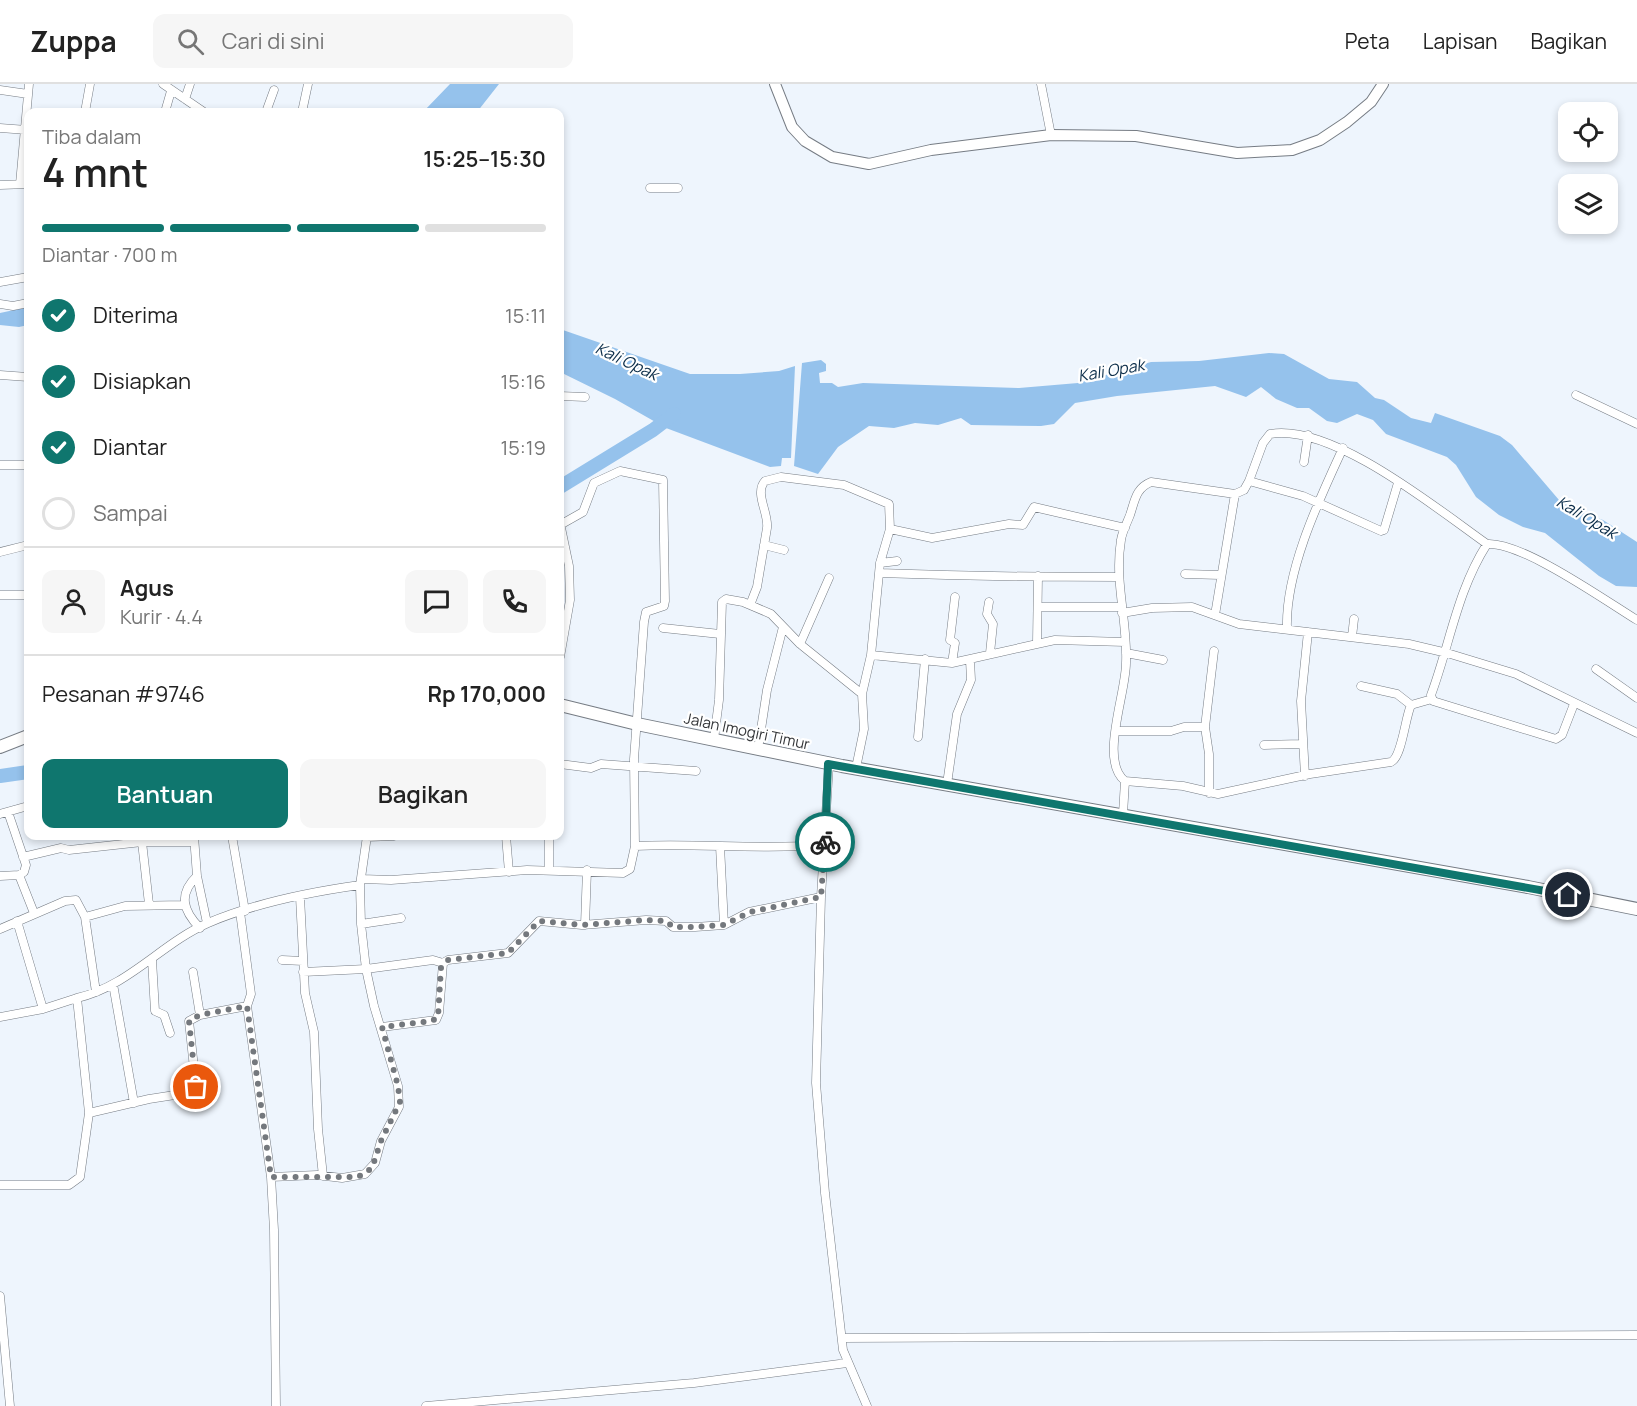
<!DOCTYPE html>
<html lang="id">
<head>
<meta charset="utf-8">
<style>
	body { margin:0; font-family:Manrope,sans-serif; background:#f6f6f6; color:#222; height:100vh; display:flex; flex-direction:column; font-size:22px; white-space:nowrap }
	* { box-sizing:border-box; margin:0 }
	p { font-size:20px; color:#767676 }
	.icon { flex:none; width:33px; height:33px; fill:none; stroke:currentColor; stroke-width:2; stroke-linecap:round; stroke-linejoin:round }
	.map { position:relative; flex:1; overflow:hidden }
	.sheet { position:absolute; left:24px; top:24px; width:540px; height:732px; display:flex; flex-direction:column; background:#fff; border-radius:12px; box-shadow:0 3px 9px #0003 }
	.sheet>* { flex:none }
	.controls { position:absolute; left:1558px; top:18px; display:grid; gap:12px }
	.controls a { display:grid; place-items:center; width:60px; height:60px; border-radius:12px; background:#fff; box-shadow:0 3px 9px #0003; font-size:30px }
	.pin { position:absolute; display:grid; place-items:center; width:51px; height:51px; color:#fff; margin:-26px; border:3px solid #fff; border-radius:50%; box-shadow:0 2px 6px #0007 }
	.courier { position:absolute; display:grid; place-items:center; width:60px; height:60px; margin:-30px; border:4px solid #0f766e; border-radius:50%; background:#fff; color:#222; box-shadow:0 2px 8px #0007 }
	.headline em { font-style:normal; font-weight:600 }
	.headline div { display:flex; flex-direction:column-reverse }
	.headline { display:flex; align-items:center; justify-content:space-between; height:102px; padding:0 18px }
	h1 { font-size:39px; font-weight:600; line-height:45px }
	.bar { display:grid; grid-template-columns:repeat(4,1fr); gap:9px 6px; align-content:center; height:72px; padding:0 18px }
	.bar i { height:8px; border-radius:4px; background:#e0e0e0 }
	.bar .selected { background:#0f766e }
	.bar p { grid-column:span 4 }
	.line { display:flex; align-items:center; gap:15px; padding:0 18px; border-top:2px solid #e0e0e0 }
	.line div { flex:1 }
	.round { display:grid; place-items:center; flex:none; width:63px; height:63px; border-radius:12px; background:#f6f6f6 }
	ol { padding:0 18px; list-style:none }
	li { display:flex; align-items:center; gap:18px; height:66px }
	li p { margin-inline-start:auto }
	li .icon { padding:6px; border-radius:50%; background:#0f766e; color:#fff; stroke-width:4 }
	li:last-child { color:#767676 }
	li i { width:33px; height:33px; border:3px solid #e0e0e0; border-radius:50% }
	.button { display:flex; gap:12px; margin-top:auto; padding:12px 18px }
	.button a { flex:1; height:69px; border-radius:12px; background:#0f766e; color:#fff; font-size:24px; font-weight:600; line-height:69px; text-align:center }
	.button a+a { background:#f6f6f6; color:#222 }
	header { display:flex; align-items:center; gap:36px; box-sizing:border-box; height:84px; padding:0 30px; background:#fff; border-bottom:2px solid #e0e0e0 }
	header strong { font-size:28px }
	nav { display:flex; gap:33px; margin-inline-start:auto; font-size:21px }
	.search { width:420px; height:54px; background:#f6f6f6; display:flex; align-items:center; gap:15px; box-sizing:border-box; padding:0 21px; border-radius:12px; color:#767676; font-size:22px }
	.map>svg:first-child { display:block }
	.water { fill:#95c2ec }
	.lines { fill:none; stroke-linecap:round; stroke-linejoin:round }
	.river { stroke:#95c2ec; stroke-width:14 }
	.street-casing { stroke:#767c84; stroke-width:9 }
	.secondary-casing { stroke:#767c84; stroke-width:12 }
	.primary-casing { stroke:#767c84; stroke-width:14 }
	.street { stroke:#fff; stroke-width:8 }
	.secondary { stroke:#fff; stroke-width:10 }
	.primary { stroke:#fff; stroke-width:12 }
	.done { stroke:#74787d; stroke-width:6; stroke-dasharray:0 10.8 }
	.route { stroke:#0f766e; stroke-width:8 }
	.labels { text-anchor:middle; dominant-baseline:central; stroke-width:4.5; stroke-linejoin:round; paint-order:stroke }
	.street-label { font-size:15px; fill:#333538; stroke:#fff }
	.water-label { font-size:16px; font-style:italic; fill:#0b2d49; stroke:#fff }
</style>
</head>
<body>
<header>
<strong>Zuppa</strong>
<div class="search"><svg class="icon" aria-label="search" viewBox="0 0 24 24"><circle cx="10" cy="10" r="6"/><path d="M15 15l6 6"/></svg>Cari di sini</div>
<nav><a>Peta</a><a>Lapisan</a><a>Bagikan</a></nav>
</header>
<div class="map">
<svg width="1637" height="1322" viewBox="0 0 1637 1322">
	<rect width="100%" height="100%" fill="#eef5fd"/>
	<path class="water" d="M450 0H499L477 28H423Z
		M28 223V241L19 243 0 241V229Z
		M560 245 690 290H740L779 287 795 282 791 374H782L781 382 770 383 666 344 615 315 560 288Z
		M1269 269 1284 270 1329 295 1357 298 1375 314 1384 316 1411 334 1431 339 1435 329 1500 352 1512 361 1559 416 1575 426 1603 436 1637 458V503L1616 502 1599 492 1545 449 1523 443 1499 431 1476 413 1456 381 1447 373 1386 350 1373 336 1357 330 1337 339 1327 337 1309 324H1297L1276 315 1261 303 1246 313 1215 302 1117 312 1075 319 1054 340 1041 342 971 341 961 334 938 341 915 339 894 344 869 342 838 363 818 390 794 382 802 279 821 276 826 280V287L819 289 820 299H832L838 303 863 299 1019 304 1078 299 1151 278 1199 277Z"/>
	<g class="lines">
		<path class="river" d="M560 403 653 346 674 330
			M0 692 28 688"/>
		<defs>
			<path id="street" d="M163 0 204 28
				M1041 0 1051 51
				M0 6 28 10
				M185 15 190 0
				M85 28 90 0
				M165 28 171 7
				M266 28 274 6
				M302 28 308 0
				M0 44 27 46
				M20 100 29 0
				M0 101 28 100
				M650 104H678
				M0 198 28 193
				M0 220 13 222 28 219
				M0 291 28 293
				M1576 311 1637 340
				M560 312 585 313
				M1304 378 1308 351
				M0 381H28
				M1249 397 1263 359 1270 350C1332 339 1436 424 1487 460
				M560 439 569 482 570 516 560 573
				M890 445 932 454 1009 440 1023 441 1034 423 1125 444
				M764 461 784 466
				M0 468 28 461
				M880 479 897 477
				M879 489C959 492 1039 493 1119 493
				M1185 490 1220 491
				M0 511H28
				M989 518 987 530 993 540 990 569
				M750 521 757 503 767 444C769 429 754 409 765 397L781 393 844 401 889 420 890 445 880 479 871 571 862 610 864 645 856 684
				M1039 523H1121
				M1122 529 1152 524 1192 523 1239 540 1409 560 1447 569 1516 590 1637 649
				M1215 531 1235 410
				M663 544 720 550
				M1287 545C1285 487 1319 416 1343 364
				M1352 553 1354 535
				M1037 559 1038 492
				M800 560 829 494
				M1126 569 1163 576
				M871 571 952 579 1055 556 1125 558
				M952 579 955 559 950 556 955 513
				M1596 585 1637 614
				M1361 602 1397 610 1411 621
				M1574 620 1562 651 1556 655 1433 617 1431 611C1450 560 1457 507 1487 460 1521 457 1606 517 1637 536
				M1205 643 1214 567
				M1116 647H1171L1184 643H1205L1209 670V709
				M918 653 925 575
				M714 655 719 616 722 518 726 515 743 518 771 530 800 560 862 610
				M1264 661 1302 660
				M758 665 767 606 783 543
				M560 680 591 684 601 680 696 687
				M829 680 821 813 816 999 825 1109 843 1266 867 1322
				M1305 692 1301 617 1308 548
				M1125 697C1099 677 1126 610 1126 579 1128 538 1114 498 1121 456 1122 448 1127 439 1130 431 1135 416 1136 404 1151 398L1235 410 1244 406 1249 397 1303 412 1381 447 1384 446 1398 399
				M947 700 957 630 971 596 970 576
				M8 728 26 781 24 788 19 791 34 829
				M0 730 28 722
				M1123 730 1125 697 1183 702 1218 710 1310 690 1391 678C1402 673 1405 634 1411 621L1432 615
				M194 752 197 792 207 839
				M232 752 245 827
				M506 752 509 788
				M367 753 394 752
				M142 758 149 820
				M635 762C698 759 761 766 824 761
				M720 762 724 841
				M23 773 61 764 69 766 142 758H194
				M549 786V752
				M0 792 19 791
				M197 792C178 810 183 827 200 844
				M362 795 391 796 527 786 623 789 630 785 635 762 634 675 644 538 646 528 664 522 665 517 663 396 620 387 594 399 583 428 560 441
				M300 813 305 909 314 948 318 1045 323 1092
				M240 828 251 910 247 922 271 1093
				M85 833 125 822 184 821
				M17 837 43 925
				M361 840 401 834
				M585 841 587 786
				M0 845 65 817 76 816 85 833 96 908
				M152 876 155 927 164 931 170 949
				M282 876 303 877
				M193 888 200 931
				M303 888 366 885 433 876 443 879
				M113 900 134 1019
				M0 933 43 925 77 914
				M382 943 436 936 439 929 443 879 448 876 508 869 539 837 582 841 646 836 666 837 673 843H695L724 841 749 828 821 813
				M89 1029 149 1015 194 1008 196 1003 189 937 200 931 247 922
				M0 1101H69L80 1093 89 1029 77 914C129 902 162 859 208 839 255 819 310 808 360 801
				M0 1212 10 1322
				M842 1254 1637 1251
				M276 1322 274 1146 271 1093 317 1091 342 1094 365 1090 375 1079 381 1057 399 1023 398 1002 374 922 366 885 361 840 360 801 367 752
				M426 1322 694 1299 847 1279"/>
			<path id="secondary" d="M775 0 792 43 805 57 832 73 869 80 931 66 1051 51 1136 52 1237 69 1292 66 1320 56 1347 38 1371 18 1383 0"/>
			<path id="primary" d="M560 621 637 640 842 682 1528 803 1637 825
				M0 663 28 652"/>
		</defs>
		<use href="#street" class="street-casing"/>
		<use href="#secondary" class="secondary-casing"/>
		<use href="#primary" class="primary-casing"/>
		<use href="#street" class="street"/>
		<use href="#secondary" class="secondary"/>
		<use href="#primary" class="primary"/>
	</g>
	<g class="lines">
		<path class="done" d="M196 1003 189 937 200 931 247 922 271 1093H358L372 1084 381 1057 400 1018 398 1002 382 943 432 937 438 933 441 884 448 876 508 869 539 837 582 841 646 836 666 837 673 843H695L724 841 750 828 821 813 825 758"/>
		<path class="route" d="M825 758 828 680 1568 811"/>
	</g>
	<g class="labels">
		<g class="street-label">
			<text transform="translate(747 647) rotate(12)">Jalan Imogiri Timur</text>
		</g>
		<g class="water-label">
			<text transform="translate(627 277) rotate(25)">Kali Opak</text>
			<text transform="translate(1111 286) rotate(-10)">Kali Opak</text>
			<text transform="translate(1587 433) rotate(31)">Kali Opak</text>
		</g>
	</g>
</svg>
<div class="controls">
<a><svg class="icon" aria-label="locate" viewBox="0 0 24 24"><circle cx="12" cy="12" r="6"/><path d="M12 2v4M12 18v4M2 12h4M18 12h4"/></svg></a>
<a><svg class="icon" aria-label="layers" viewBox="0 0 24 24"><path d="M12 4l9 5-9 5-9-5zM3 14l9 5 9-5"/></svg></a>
</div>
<div class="pin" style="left:196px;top:1003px;background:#ea580c"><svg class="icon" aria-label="bag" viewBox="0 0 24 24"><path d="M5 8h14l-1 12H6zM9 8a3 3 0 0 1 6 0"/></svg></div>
<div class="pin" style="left:1568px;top:811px;background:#1f2937"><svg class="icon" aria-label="home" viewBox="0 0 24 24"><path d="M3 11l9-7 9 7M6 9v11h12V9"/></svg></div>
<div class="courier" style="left:825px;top:758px"><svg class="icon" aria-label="bike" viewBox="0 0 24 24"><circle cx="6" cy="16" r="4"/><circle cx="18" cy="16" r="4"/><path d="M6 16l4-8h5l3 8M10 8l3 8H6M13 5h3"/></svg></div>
<section class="sheet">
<div class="headline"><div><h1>4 mnt</h1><p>Tiba dalam</p></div><em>15:25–15:30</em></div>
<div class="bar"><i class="selected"></i><i class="selected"></i><i class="selected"></i><i></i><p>Diantar · 700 m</p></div>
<ol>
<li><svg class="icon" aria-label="check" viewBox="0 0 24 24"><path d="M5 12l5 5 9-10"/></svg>Diterima<p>15:11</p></li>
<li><svg class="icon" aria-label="check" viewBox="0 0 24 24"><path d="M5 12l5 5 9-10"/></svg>Disiapkan<p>15:16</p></li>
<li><svg class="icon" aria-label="check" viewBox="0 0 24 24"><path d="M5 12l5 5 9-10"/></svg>Diantar<p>15:19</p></li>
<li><i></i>Sampai</li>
</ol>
<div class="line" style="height:108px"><a class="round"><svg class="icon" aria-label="person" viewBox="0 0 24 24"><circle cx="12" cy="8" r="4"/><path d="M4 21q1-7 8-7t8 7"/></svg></a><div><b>Agus</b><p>Kurir · 4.4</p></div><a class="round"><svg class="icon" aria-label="chat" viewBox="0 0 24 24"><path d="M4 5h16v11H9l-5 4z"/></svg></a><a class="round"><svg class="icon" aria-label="phone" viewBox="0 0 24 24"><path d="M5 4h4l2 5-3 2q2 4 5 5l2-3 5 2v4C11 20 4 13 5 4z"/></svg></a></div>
<div class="line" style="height:78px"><div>Pesanan #9746</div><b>Rp 170,000</b></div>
<div class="button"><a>Bantuan</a><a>Bagikan</a></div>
</section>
</div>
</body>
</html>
